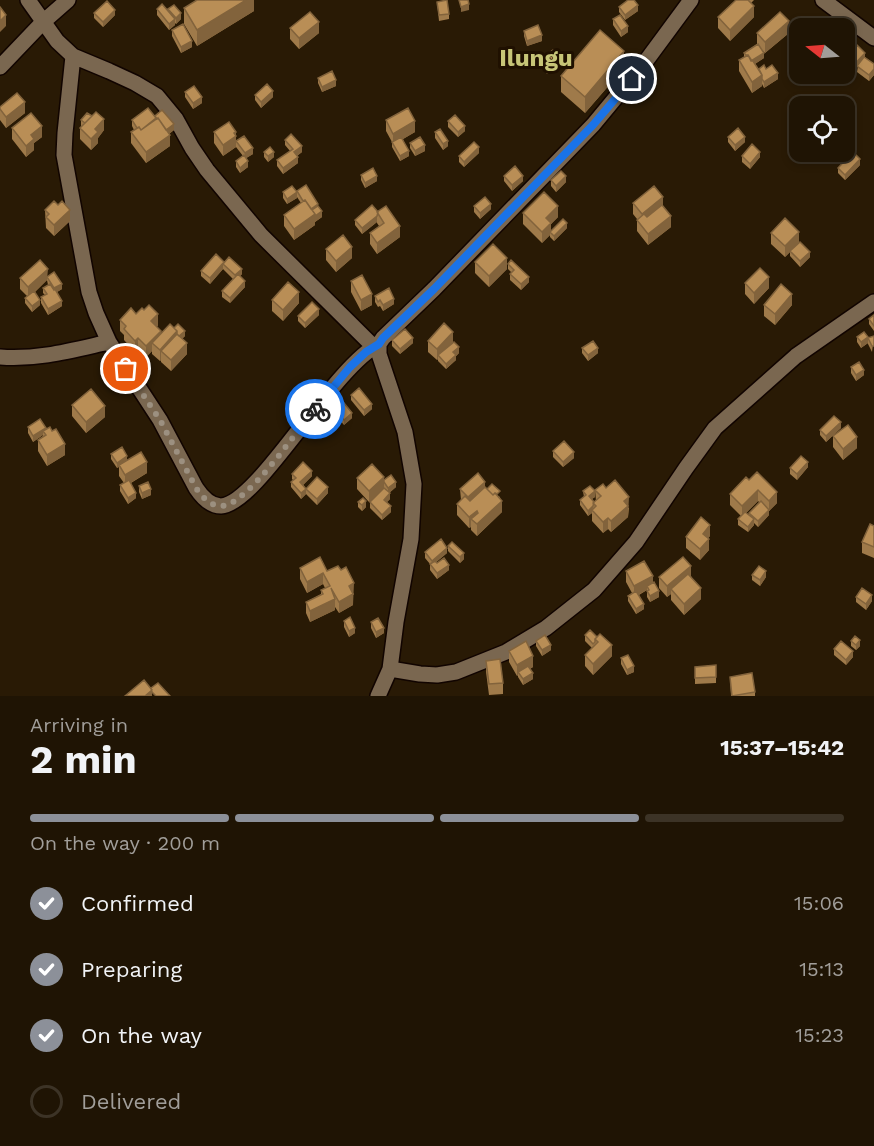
<!DOCTYPE html>
<html lang="en">
<head>
<meta charset="utf-8">
<style>
	body { margin:0; font-family:"Work Sans",sans-serif; background:#2c2113; color:#f1f3f6; height:100vh; display:flex; flex-direction:column; font-size:22px; white-space:nowrap }
	* { box-sizing:border-box; margin:0 }
	p { font-size:20px; color:#a19e9a }
	.icon { flex:none; width:33px; height:33px; fill:none; stroke:currentColor; stroke-width:2; stroke-linecap:round; stroke-linejoin:round }
	.map { position:relative; height:696px; overflow:hidden }
	.panel { display:flex; flex-direction:column; background:#1f1404; flex:1 }
	.panel>* { flex:none }
	.needle { width:39px; rotate:287deg }
	.tools { position:absolute; left:789px; top:18px; display:grid; gap:12px }
	.tools a { display:grid; place-items:center; width:66px; height:66px; border-radius:12px; background:#1f1404; box-shadow:0 3px 9px #0003,0 0 0 2px #3c3326; font-size:30px }
	.pin { position:absolute; display:grid; place-items:center; width:51px; height:51px; color:#fff; margin:-26px; border:3px solid #fff; border-radius:50%; box-shadow:0 2px 6px #0007 }
	.courier { position:absolute; display:grid; place-items:center; width:60px; height:60px; margin:-30px; border:4px solid #1a73e8; border-radius:50%; background:#fff; color:#222; box-shadow:0 2px 8px #0007 }
	.overview em { font-style:normal; font-weight:700 }
	.overview div { display:flex; flex-direction:column-reverse }
	.overview { display:flex; align-items:center; justify-content:space-between; height:102px; padding:0 30px }
	h1 { font-size:39px; font-weight:700; line-height:45px }
	.bar { display:grid; grid-template-columns:repeat(4,1fr); gap:9px 6px; align-content:center; height:72px; padding:0 30px }
	.bar i { height:8px; border-radius:4px; background:#3c3326 }
	.bar .active { background:#8c9099 }
	.bar p { grid-column:span 4 }
	ol { padding:0 30px; list-style:none }
	li { display:flex; align-items:center; gap:18px; height:66px }
	li p { margin-inline-start:auto }
	li .icon { padding:6px; border-radius:50%; background:#8c9099; color:#fff; stroke-width:4 }
	li:last-child { color:#a19e9a }
	li i { width:33px; height:33px; border:3px solid #3c3326; border-radius:50% }
	.map>svg:first-child { display:block }
	.lines { fill:none; stroke-linecap:round; stroke-linejoin:round }
	.minor-casing { stroke:#110400; stroke-width:18 }
	.minor { stroke:#7a6750; stroke-width:15 }
	.wall { fill:#9f7a4a; fill-rule:evenodd }
	.shaded-wall { fill:#82633c }
	.building { fill:#b98e56; stroke:#82633c; stroke-width:1.5 }
	.done { stroke:#9c9080; stroke-width:6; stroke-dasharray:0 10.8 }
	.route { stroke:#1a73e8; stroke-width:8 }
	.labels { text-anchor:middle; dominant-baseline:central; stroke-width:6; stroke-linejoin:round; paint-order:stroke }
	.quarter-label { font-size:24px; font-weight:bold; fill:#c7c577; stroke:#1f1000 }
</style>
</head>
<body>
<div class="map">
<svg width="874" height="696" viewBox="0 0 874 696">
	<rect width="100%" height="100%" fill="#291a05"/>
	<g class="lines">
		<defs>
			<path id="minor" d="M28 0 57 41 73 56 109 71 135 83 157 96 176 119 192 148 207 170 261 235 374 347
				M823 0 874 38
				M73 56 65 133 64 155 89 292 96 313 109 342 160 420 196 488C202 497 210 506 221 506 258 504 332 368 379 344
				M0 67 43 22 68 0
				M0 357C38 360 73 350 109 342
				M390 669 420 674 437 675 456 672 506 652 546 628 594 590 636 542 686 468 715 428 796 356 874 302
				M378 696 390 669 396 622 411 539 414 484 405 432 379 354V344L383 338 434 289 593 125 646 61 691 0"/>
		</defs>
		<use href="#minor" class="minor-casing"/>
		<use href="#minor" class="minor"/>
	</g>
	<path class="wall" d="M254 0V11L197 46 184 24V8Z
		M749 0H754L751 3 754 17 730 41 718 28V17Z
		M437 2 449 14V19L439 21Z
		M619 7 638 11 625 20 619 12Z
		M157 9 168 11V9L181 19 176 24 175 23V25L169 30 157 15Z
		M94 13 115 15 103 27 94 18Z
		M613 19 628 32 621 37 613 25Z
		M290 28 319 33 299 49 290 39Z
		M172 30 192 47 181 53 172 36Z
		M524 31 542 41 527 46 524 36Z
		M757 33H789L765 53 760 48 764 58 755 64 759 69H766L778 79 764 88 762 84V86L752 93 739 71V60L744 57V53L757 44Z
		M865 57 874 64V75L869 81 857 72 858 66 852 72 844 66V59Z
		M540 60 560 65 547 74 540 65Z
		M624 68 585 113 561 92V76Z
		M318 78 336 86 322 92 318 83Z
		M185 92 202 103 193 109 185 97Z
		M255 95 273 97 261 108 255 100Z
		M0 107 25 113 6 128 0 120Z
		M155 117 174 130 169 134 170 146 146 163 131 143V132L134 130 132 126V120Z
		M81 120 104 130 98 138V143L91 150 80 139V128L82 126H81Z
		M386 120 415 132 403 139 409 156 400 161 392 147V142L386 131Z
		M448 121 465 131 458 137 448 127Z
		M12 128 42 137 34 143V150L26 157 12 139Z
		M214 132 236 143V147L223 156 214 143Z
		M435 132 448 146 443 150 435 138Z
		M728 137 745 142 735 151 728 142Z
		M285 140 302 152 297 156 298 163 283 174 277 166V160L290 151 285 145Z
		M236 141 253 154 246 158 248 167 240 173 236 167V161L243 156 236 147Z
		M410 143 425 151 415 156 410 148Z
		M264 152 274 157 268 162 264 157Z
		M479 153 464 167 459 162V156Z
		M742 156 760 157 750 169 742 162Z
		M860 165 845 180 838 173V168Z
		M361 175 377 181 365 188 361 180Z
		M504 176 523 181 512 191 504 181Z
		M551 180 566 182 556 192 551 186Z
		M283 192H297L318 206 322 217 315 222V225L294 240 284 226V215L301 203 297 197V198L287 204 283 198Z
		M633 203 663 206 671 227 648 245 637 231V219L633 214Z
		M372 205 400 237 377 254 370 244V233L379 226 377 223V222L362 234 355 225V220Z
		M474 206 491 209 480 219 474 212Z
		M45 210 70 221 54 236 46 228Z
		M523 213 558 217 551 224V230L567 228 554 241 550 237V235L542 243 523 224Z
		M771 233 799 242 810 257 800 267 790 256V252L785 257 771 244Z
		M326 249 352 258 336 272 326 260Z
		M224 262 242 274 240 276 245 287 230 303 222 297V291L233 279 223 269 210 284 201 276V271Z
		M475 262 507 269 489 287 475 273Z
		M508 264 529 282 521 290 510 280V274L512 273 508 269Z
		M48 277 62 289 57 292 62 306 48 315 41 303V297L45 295 43 293V288L48 285 47 280 35 292 40 305 32 312 25 303V298L27 296 20 289V278Z
		M351 281 372 305 361 311 351 292Z
		M745 283 769 288 754 304 745 294Z
		M375 296 394 304 383 311 380 306 378 307 375 302Z
		M272 300 299 303 283 321 272 311Z
		M764 305H792L775 325 764 316Z
		M136 314 158 325 157 327 161 334 185 336 182 339 187 354 171 371 161 362V360L160 361 152 354V351L146 357 138 349 135 352 124 340V335L120 331V320Z
		M319 315 305 328 298 321V316Z
		M874 315V331L869 324V319Z
		M874 336 872 352 868 344V338Z
		M857 337 868 343 861 348 857 342Z
		M392 340 413 343 400 354 392 346Z
		M428 341 453 342 459 353 456 356V360L446 369 438 361V359L437 360 428 352Z
		M582 348 598 353 588 361 582 353Z
		M851 367 864 375 856 381 851 373Z
		M351 395 372 409 364 416 351 400Z
		M72 405 105 417 86 433 72 416Z
		M336 410 352 418 344 425 336 416Z
		M28 427 46 430 65 455 47 466 38 451V440L43 436V435L33 442 28 433Z
		M841 428 826 442 820 435V430Z
		M833 436 857 448 843 460 833 447Z
		M553 451 574 458 563 467 553 457Z
		M111 454 127 460 147 473 131 483 136 498 128 504 120 491V485L124 483 119 476V467L117 468 111 459Z
		M808 467 797 480 790 474V468Z
		M292 474 312 476 303 485 306 489 328 493 317 505 306 494 301 499 291 487V482L293 480 292 479Z
		M746 477 777 503 769 511V515L758 527 754 523V525L748 532 738 525V519L741 516 730 505V494ZM758 501 759 502 749 513V515L746 513Z
		M357 478 384 480 396 487 389 493 390 499 387 502 391 512 382 520 370 508V502L381 491 369 502 357 489Z
		M139 486 151 495 142 499 139 492Z
		M485 487 500 497 502 512 477 536 471 530V527L469 528 457 515V504L461 500 460 489Z
		M606 488 629 508 628 517 611 532 608 529 603 533 592 521V513L588 516 580 505V500L584 497 583 491 595 497 592 499 594 502 596 501 595 490Z
		M358 502 366 507 362 511 358 507Z
		M874 526V558L862 553V542Z
		M710 536 708 538 709 550 700 560 686 548V537Z
		M448 546 464 559 460 563 448 551Z
		M425 552 447 553 436 562 449 570 437 579 430 570V564L425 558Z
		M300 568 327 571 354 594 353 595V605L339 613 335 607V610L310 622 306 613V602L321 594V590L325 588 323 584 307 593 300 579Z
		M626 571 653 583 659 597 650 602 647 597V590L639 595 644 609 636 614 628 601V596L632 593 626 582Z
		M752 575 766 577 760 586 752 580Z
		M691 576 701 599 684 615 671 600V594L667 597 659 588V577Z
		M856 597 872 601 866 610 856 602Z
		M344 621 355 633 349 637 344 627Z
		M371 622 384 633 376 638 371 628Z
		M590 630 612 656 593 675 585 666V655L592 648 585 641V635Z
		M536 641 551 650 542 656 536 646Z
		M851 641 860 646 856 650 851 646Z
		M834 649 853 657 846 665 834 655Z
		M509 651 533 667 530 669 533 679 523 685 518 677V675L517 676 509 662Z
		M621 658 634 672 627 675 621 664Z
		M486 661 503 683V694L489 695 486 672Z
		M716 665V683L695 684V667Z
		M730 677 755 692V696H731Z"/>
	<path class="shaded-wall" d="M246 0H254V11L197 46V30Z
		M469 4V10L461 12V7Z
		M638 5V11L625 20V15Z
		M754 6V17L730 41V30Z
		M115 10V15L103 27V22Z
		M181 13V19L176 24V18Z
		M6 15V26L0 32V21Z
		M175 19V25L169 30V24Z
		M789 21V33L765 53V42Z
		M319 22V33L299 49V38Z
		M628 26V32L621 37V31Z
		M542 35V41L527 46V41Z
		M192 41V47L181 53V47Z
		M624 51V68L585 113V97Z
		M764 53V58L750 67V61Z
		M865 53V58L852 72V67Z
		M560 59V65L547 74V69Z
		M874 69V75L869 81V75Z
		M778 73V79L764 88V82Z
		M762 75V86L752 93V82Z
		M336 80V86L322 92V87Z
		M273 91V97L261 108V102Z
		M202 97V103L193 109V103Z
		M25 102V113L6 128V117Z
		M104 119V130L98 138V143L91 150V139L95 129Z
		M415 121V132L393 145V134Z
		M174 124V130L166 136V130Z
		M42 126V137L34 143V150L26 157V146L31 135Z
		M465 126V131L458 137V132Z
		M236 132V147L223 156V145Z
		M170 135V146L146 163V152Z
		M745 137V142L735 151V145Z
		M448 141V146L443 150V144Z
		M425 145V151L415 156V151Z
		M302 146V152L294 158V152Z
		M479 147V153L464 167V162Z
		M253 148V154L245 159V153Z
		M409 151V156L400 161V156Z
		M274 152V157L268 162V156Z
		M760 152V157L750 169V164Z
		M298 157V163L283 174V168Z
		M860 159V165L845 180V175Z
		M248 161V167L240 173V168Z
		M377 176V181L365 188V183Z
		M523 176V181L512 191V185Z
		M566 176V182L556 192V186Z
		M297 192V198L287 204V199Z
		M663 197V208L642 226V214Z
		M491 204V209L480 219V213Z
		M558 206V217L551 224V233L550 232V235L542 243V232L546 218Z
		M70 210V221L54 236V225Z
		M322 211V217L315 222V225L294 240V229L315 214Z
		M377 216V222L362 234V228Z
		M671 216V227L648 245V234Z
		M567 223V228L554 241V236Z
		M400 226V237L377 254V243Z
		M799 232V243L785 257V246Z
		M352 247V258L336 272V261Z
		M810 252V257L800 267V261Z
		M507 258V269L489 287V276Z
		M223 264V269L210 284V278Z
		M48 269 47 280 28 298V287Z
		M242 269V274L235 281V275Z
		M529 277V282L521 290V284Z
		M769 277V288L754 304V293Z
		M245 281V287L230 303V298Z
		M62 284V289L54 294V288Z
		M299 292V303L283 321V310Z
		M372 294V305L361 311V300Z
		M792 294V305L775 325V314Z
		M394 299V304L383 311V305Z
		M40 300V305L32 312V306Z
		M62 301V306L48 315V309Z
		M319 309V315L305 328V323Z
		M158 314V325L151 332V321Z
		M161 331V342L152 343V351L146 357V346Z
		M177 331V342L161 351V360L160 361V350Z
		M185 331V336L178 342V337Z
		M453 332V343L438 355V359L437 360V349Z
		M868 337V343L861 348V342Z
		M138 338V349L135 352V341Z
		M413 338V343L400 354V349Z
		M187 343V354L171 371V360Z
		M459 347V353L456 356V360L446 369V364L453 352Z
		M598 348V353L588 361V355Z
		M864 370V375L856 381V375Z
		M372 404V409L364 416V410Z
		M105 406V417L86 433V422Z
		M352 413V418L344 425V420Z
		M841 422V428L826 442V436Z
		M46 428V434L43 431V435L33 442V436Z
		M857 437V448L843 460V449Z
		M65 444V455L47 466V455Z
		M574 452V458L563 467V462Z
		M127 456V462L117 468V463Z
		M147 462V473L125 486V475Z
		M808 462V467L797 480V474Z
		M312 471V476L300 488V482Z
		M384 477V488L369 502V491Z
		M396 482V487L388 494V488Z
		M485 482V493L468 508V497Z
		M328 487V493L317 505V499Z
		M151 489V495L142 499V493Z
		M306 489V494L301 499V493Z
		M758 490V501L742 517V506Z
		M595 491V497L589 501V496Z
		M777 492V503L769 511V515L758 527V521L769 510V501Z
		M136 493V498L128 504V498Z
		M390 493V499L384 505V500Z
		M629 497 628 517 611 532V521L624 501Z
		M366 501V507L362 511V505Z
		M502 501V512L477 536V524Z
		M391 506V512L382 520V515Z
		M593 506 592 513 588 516V511Z
		M477 511V522L471 519V527L469 528V517Z
		M608 518V529L603 533V522Z
		M754 519V525L748 532V527Z
		M710 525V536L703 545V534Z
		M709 539V550L700 560V549Z
		M447 548V553L432 566V561Z
		M464 553V559L460 563V557Z
		M449 565V570L437 579V573Z
		M691 566V577L671 589V594L667 597V586Z
		M766 571V577L760 586V580Z
		M323 573V584L307 593V582Z
		M653 576V587L647 586V590L634 597V586Z
		M354 583 353 605 339 613V602L349 586Z
		M701 588V599L684 615V604Z
		M659 591V597L650 602V596Z
		M872 595V601L866 610V604Z
		M335 599V610L310 622V611Z
		M644 604V609L636 614V609Z
		M355 628V633L349 637V631Z
		M384 628V633L376 638V632Z
		M860 640V646L856 650V645Z
		M551 645V650L542 656V650Z
		M612 645V656L593 675V664Z
		M853 651V657L846 665V660Z
		M533 656V667L520 674 518 672V675L517 676V665Z
		M634 666V672L627 675V670Z
		M533 673V679L523 685V679Z
		M152 690V696H145Z"/>
	<path class="building" d="M197 0H246L197 30 184 8Z
		M447 0 449 14 439 15 437 2Z
		M459 0H468L469 4 461 7Z
		M628 0H634L638 5 625 15 619 7Z
		M736 0H748L754 6 730 30 718 17Z
		M107 1 115 10 103 22 94 13Z
		M162 4 175 19 169 24 157 9Z
		M174 5 181 13 176 18 168 9Z
		M0 7 6 15 0 21Z
		M310 12 319 22 299 38 290 28Z
		M780 12 789 21 765 42 757 33Z
		M620 15 628 26 621 31 613 19Z
		M183 24 192 41 181 47 172 30Z
		M538 25 542 35 527 41 524 31Z
		M600 30 624 51 585 97 561 76Z
		M758 44 764 53 751 61 748 55H746L744 53Z
		M857 45 865 53 852 67 844 60V59Z
		M553 50 560 59 547 69 540 60Z
		M748 55 752 61H753L762 75 752 82 739 60Z
		M864 57 874 64V69L869 75 857 66Z
		M764 65 766 69 772 65 778 73 764 82 762 79V75L759 69Z
		M332 71 336 80 322 87 318 78Z
		M267 84 273 91 261 102 255 95Z
		M194 86 202 97 193 103 185 92Z
		M17 93 25 102 6 117 0 109V107Z
		M148 108 156 118 141 130 139 127 137 128 132 120Z
		M408 108 415 121 393 134 386 120Z
		M162 110 174 124 166 130 158 118 157 119 155 116Z
		M96 112 104 119 95 129 98 132 91 139 80 128Z
		M31 113 42 126 31 135 34 139 26 146 12 128Z
		M87 113 92 116 85 123 81 120Z
		M455 115 465 126 458 132 448 121Z
		M158 118 170 135 146 152 131 132 139 127 141 130Z
		M229 122 236 132 234 133 236 136 223 145 214 132Z
		M738 128 745 137 735 145 728 137Z
		M440 129 448 141 443 144 435 132Z
		M291 134 302 146 294 152 298 157 283 168 277 160 293 149 285 140Z
		M244 136 253 148 245 153 236 141Z
		M401 137 409 151 400 156 392 142Z
		M420 137 425 145 415 151 410 143Z
		M474 142 479 147 464 162 459 156Z
		M752 144 760 152 750 164 742 156Z
		M270 147 274 152 268 156 264 152Z
		M853 152 860 159 845 175 838 168Z
		M244 155 248 161 240 168 236 161Z
		M515 166 523 176 512 185 504 176Z
		M373 168 377 176 365 183 361 175Z
		M561 171 566 176 556 186 551 180Z
		M306 185 318 204 311 209 305 200 303 201 297 191Z
		M292 186 297 192 287 199 283 192Z
		M654 186 663 197 642 214 633 203Z
		M544 192 558 206 546 218 551 223 542 232 523 213Z
		M485 197 491 204 480 213 474 206Z
		M305 200 315 214 294 229 284 215Z
		M54 201 58 205 62 201 70 210 54 225 46 217 49 214 45 210Z
		M372 205 378 212 377 216 362 228 355 220Z
		M662 205 671 216 648 234 637 220 644 214 647 217Z
		M318 206 322 211 315 216V214L312 210Z
		M386 206 400 226 377 243 370 233 384 223 377 212Z
		M785 218 799 232 785 246 771 233Z
		M563 219 567 223 554 236 550 232Z
		M343 235 352 247 336 261 326 249Z
		M800 242 810 252 800 261 790 251Z
		M493 244 507 258 489 276 475 262Z
		M216 254 224 262 210 278 201 271Z
		M229 257 242 269 235 275 223 264Z
		M40 260 48 269 28 287 20 278Z
		M511 260 529 277 521 284 510 274 514 270 508 264Z
		M760 268 769 277 754 293 745 283Z
		M54 272 62 284 54 288 47 277Z
		M238 274 245 281 230 298 222 291Z
		M362 275 372 294 361 300 351 281Z
		M288 282 299 292 283 310 272 300Z
		M50 284 54 290 55 289 62 301 48 309 41 297 47 294 43 288Z
		M781 284 792 294 775 314 764 305Z
		M389 288 394 299 383 305 380 300 378 302 375 296Z
		M34 291 40 300 32 306 25 298Z
		M312 302 319 309 305 323 298 316Z
		M149 305 158 314 151 321 161 331 146 346 138 338 135 341 124 329 126 326 120 320 131 308 136 314 142 308 144 310Z
		M874 315V326L869 319Z
		M444 323 453 332 437 349 428 341Z
		M170 324 177 331 160 350 152 343Z
		M178 324 185 331 179 336 177 334V331L174 328Z
		M405 329 413 338 400 349 392 340Z
		M864 332 868 337 861 342 857 337Z
		M177 334 187 343 171 360 161 351Z
		M874 336V346H872L868 338Z
		M593 341 598 348 588 355 582 348Z
		M454 342 459 347 453 352 456 355 446 364 438 355Z
		M859 362 864 370 856 375 851 367Z
		M359 388 372 404 364 410 351 395Z
		M91 389 105 406 86 422 72 405Z
		M344 403 352 413 344 420 336 410Z
		M834 416 841 422 826 436 820 430Z
		M40 419 46 428 33 436 28 427Z
		M848 425 857 437 843 449 833 436Z
		M50 427 52 431 56 429 65 444 47 455 38 440 46 435 43 431Z
		M564 441 574 452 563 462 553 451Z
		M122 447 127 456 117 463 111 454Z
		M141 452 147 462 125 475 119 465Z
		M801 456 808 462 797 474 790 468Z
		M303 462 312 471 300 482 306 489 301 493 291 482 296 478 292 474Z
		M372 464 384 477 369 491 357 478Z
		M757 472 777 492 769 501 758 490 742 506 730 494 746 477 749 480Z
		M478 473 485 482 468 497 460 489Z
		M391 475 396 482 388 488 384 482V480Z
		M317 477 328 487 317 499 306 489Z
		M129 480 136 493 128 498 120 485Z
		M615 480 629 497 624 501 628 506 611 521 608 518 603 522 592 510 596 506 593 503 601 496 595 490 603 484 606 488Z
		M148 482 151 489 142 493 139 486Z
		M492 484 500 491 497 494 495 493 493 495 487 489Z
		M590 486 595 491 589 496 594 502 593 506 588 511 580 500 586 495 583 491Z
		M485 487 493 495 495 493 502 501 477 524 471 519 478 513 477 511 469 517 457 504 465 496 470 501Z
		M384 488 390 493 384 500 391 506 382 515 370 502Z
		M363 498 366 501 362 505 358 502Z
		M761 501 769 510 758 521 749 513Z
		M745 512 754 519 748 527 738 519Z
		M701 517 710 525 703 534 709 539 700 549 686 537Z
		M870 524 874 526V547L862 542Z
		M441 539 447 548 432 561 425 552Z
		M452 542 464 553 460 557 448 546Z
		M320 557 327 571 338 566 341 570 346 567 354 583 349 586 353 594 339 602 331 588 335 599 310 611 306 602 323 594 321 590 330 586 323 573 307 582 300 568Z
		M683 557 691 566 667 586 659 577Z
		M444 558 449 565 437 573 430 564 435 561 437 563Z
		M644 561 653 576 634 586 626 571Z
		M759 566 766 571 760 580 752 575Z
		M688 574 701 588 684 604 671 589Z
		M654 582 659 591 650 596 647 591 649 590 647 586Z
		M862 588 872 595 866 604 856 597Z
		M636 591 644 604 636 609 628 596Z
		M350 617 355 628 349 631 344 621Z
		M378 618 384 628 376 632 371 622Z
		M590 630 597 637 595 639V642L593 644 585 635Z
		M600 634 612 645 593 664 585 655 598 642 595 639Z
		M545 635 551 645 542 650 536 641Z
		M855 636 860 640 856 645 851 641Z
		M526 641 533 656 517 665 509 651Z
		M841 641 853 651 846 660 834 649Z
		M628 655 634 666 627 670 621 658Z
		M500 659 503 683 489 684 486 661Z
		M716 665V677L695 678V667Z
		M528 666 533 673 523 679 518 672Z
		M752 673 755 692 732 696 730 677Z
		M144 680 152 690 145 696H125Z
		M158 683 170 696H156L152 692 151 688Z"/>
	<g class="lines">
		<path class="done" d="M126 369 160 420 196 488C202 497 210 506 222 506 248 504 297 430 315 409"/>
		<path class="route" d="M315 409 350 367 366 352 379 344 383 338 434 289 593 125 632 79"/>
	</g>
	<g class="labels">
		<g class="quarter-label">
			<text x="536" y="58">Ilungu</text>
		</g>
	</g>
</svg>
<div class="tools">
<a><svg class="needle" viewBox="-14 -14 28 28"><path d="M0-13l5 13h-10z" fill="#e53935"/><path d="M0 13l5-13h-10z" fill="#a19e9a"/></svg></a>
<a><svg class="icon" aria-label="locate" viewBox="0 0 24 24"><circle cx="12" cy="12" r="6"/><path d="M12 2v4M12 18v4M2 12h4M18 12h4"/></svg></a>
</div>
<div class="pin" style="left:126px;top:369px;background:#ea580c"><svg class="icon" aria-label="bag" viewBox="0 0 24 24"><path d="M5 8h14l-1 12H6zM9 8a3 3 0 0 1 6 0"/></svg></div>
<div class="pin" style="left:632px;top:79px;background:#1f2937"><svg class="icon" aria-label="home" viewBox="0 0 24 24"><path d="M3 11l9-7 9 7M6 9v11h12V9"/></svg></div>
<div class="courier" style="left:315px;top:409px"><svg class="icon" aria-label="bike" viewBox="0 0 24 24"><circle cx="6" cy="16" r="4"/><circle cx="18" cy="16" r="4"/><path d="M6 16l4-8h5l3 8M10 8l3 8H6M13 5h3"/></svg></div>
</div>
<section class="panel">
<div class="overview"><div><h1>2 min</h1><p>Arriving in</p></div><em>15:37–15:42</em></div>
<div class="bar"><i class="active"></i><i class="active"></i><i class="active"></i><i></i><p>On the way · 200 m</p></div>
<ol>
<li><svg class="icon" aria-label="check" viewBox="0 0 24 24"><path d="M5 12l5 5 9-10"/></svg>Confirmed<p>15:06</p></li>
<li><svg class="icon" aria-label="check" viewBox="0 0 24 24"><path d="M5 12l5 5 9-10"/></svg>Preparing<p>15:13</p></li>
<li><svg class="icon" aria-label="check" viewBox="0 0 24 24"><path d="M5 12l5 5 9-10"/></svg>On the way<p>15:23</p></li>
<li><i></i>Delivered</li>
</ol>
</section>
</body>
</html>
